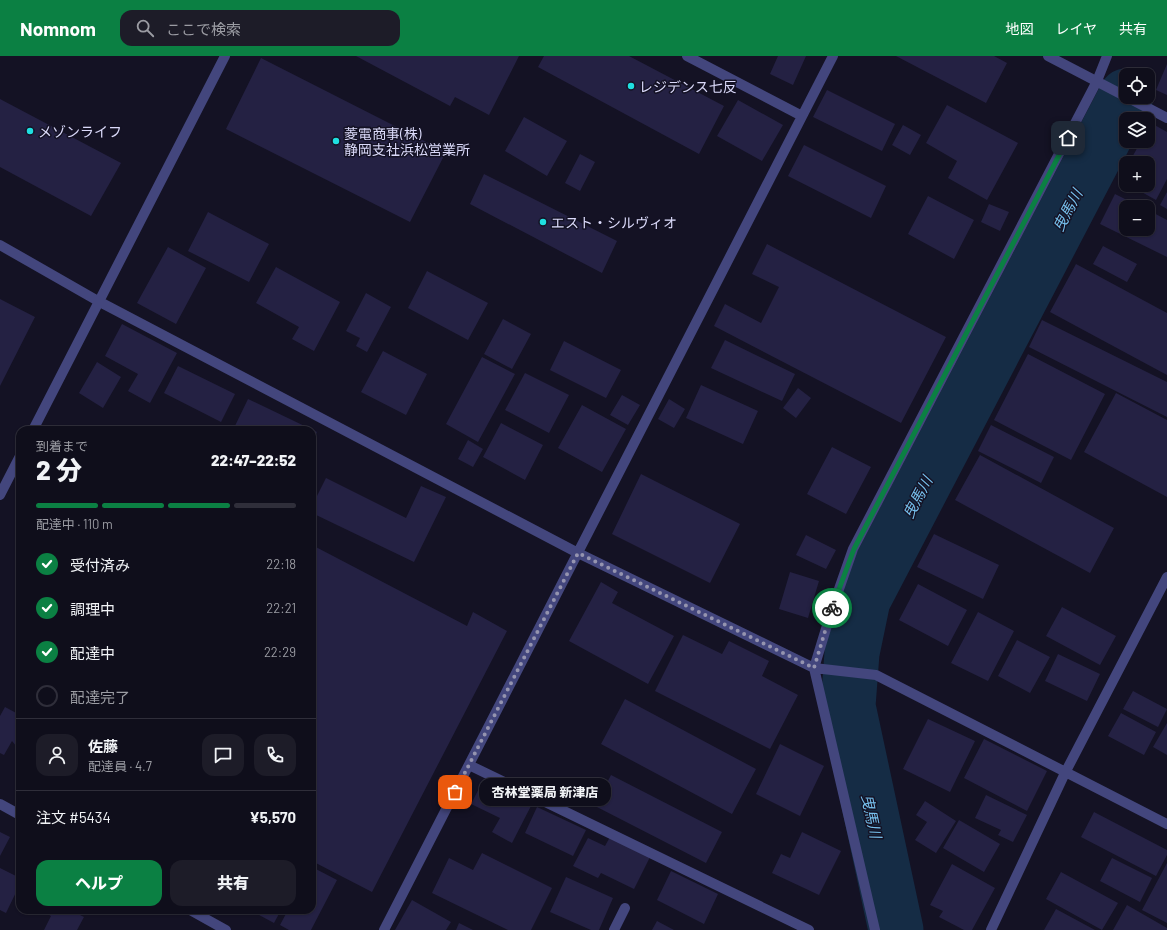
<!DOCTYPE html>
<html lang="ja">
<head>
<meta charset="utf-8">
<style>
	body { margin:0; font-family:Barlow,"Noto Sans JP",sans-serif; background:#1d1c28; color:#f1f3f6; height:100vh; display:flex; flex-direction:column; font-size:15px; white-space:nowrap }
	* { box-sizing:border-box; margin:0 }
	p { font-size:13px; color:#9b9ca3 }
	.icon { flex:none; width:22px; height:22px; fill:none; stroke:currentColor; stroke-width:2; stroke-linecap:round; stroke-linejoin:round }
	.map { position:relative; flex:1; overflow:hidden }
	.drawer { position:absolute; left:16px; top:370px; width:300px; height:488px; display:flex; flex-direction:column; background:#0f0e1b; border-radius:12px; box-shadow:0 1px 3px #0004,0 0 0 1px #2f2e3a }
	.drawer>* { flex:none }
	.buttons { position:absolute; left:1119px; top:12px; display:grid; gap:8px }
	.buttons a { display:grid; place-items:center; width:36px; height:36px; border-radius:8px; background:#0f0e1b; box-shadow:0 1px 3px #0004,0 0 0 1px #2f2e3a; font-size:20px }
	.pin { position:absolute; display:grid; place-items:center; width:34px; height:34px; color:#fff; margin:-17px; border-radius:8px; box-shadow:0 2px 6px #0006 }
	.courier { position:absolute; display:grid; place-items:center; width:40px; height:40px; margin:-20px; border:3px solid #0b8043; border-radius:50%; background:#fff; color:#222; box-shadow:0 1px 5px #0007 }
	.bubble { position:absolute; height:28px; border-radius:12px; background:#0f0e1b; box-shadow:0 1px 3px #0004,0 0 0 1px #2f2e3a; font-size:13px; font-weight:800; line-height:28px; text-align:center }
	.summary em { font-style:normal; font-weight:800 }
	.summary div { display:flex; flex-direction:column-reverse }
	.summary { display:flex; align-items:center; justify-content:space-between; height:68px; padding:0 20px }
	h1 { font-size:26px; font-weight:800; line-height:30px }
	.bar { display:grid; grid-template-columns:repeat(4,1fr); gap:6px 4px; align-content:center; height:48px; padding:0 20px }
	.bar i { height:5px; border-radius:3px; background:#2f2e3a }
	.bar .selected { background:#0b8043 }
	.bar p { grid-column:span 4 }
	.line { display:flex; align-items:center; gap:10px; padding:0 20px; border-top:1px solid #2f2e3a }
	.line div { flex:1 }
	.round { display:grid; place-items:center; flex:none; width:42px; height:42px; border-radius:12px; background:#1d1c28 }
	ol { padding:0 20px; list-style:none }
	li { display:flex; align-items:center; gap:12px; height:44px }
	li p { margin-inline-start:auto }
	li .icon { padding:4px; border-radius:50%; background:#0b8043; color:#fff; stroke-width:4 }
	li:last-child { color:#9b9ca3 }
	li i { width:22px; height:22px; border:2px solid #2f2e3a; border-radius:50% }
	.button { display:flex; gap:8px; margin-top:auto; padding:8px 20px }
	.button a { flex:1; height:46px; border-radius:12px; background:#0b8043; color:#fff; font-size:16px; font-weight:800; line-height:46px; text-align:center }
	.button a+a { background:#1d1c28; color:#f1f3f6 }
	header { display:flex; align-items:center; gap:24px; box-sizing:border-box; height:56px; padding:0 20px; background:#0b8043; color:#fff }
	header strong { font-size:19px }
	nav { display:flex; gap:22px; margin-inline-start:auto; font-size:14px }
	.search { width:280px; height:36px; background:#1d1c28; display:flex; align-items:center; gap:10px; box-sizing:border-box; padding:0 14px; border-radius:12px; color:#9b9ca3; font-size:15px }
	.map>svg:first-child { display:block }
	.lines { fill:none; stroke-linecap:round; stroke-linejoin:round }
	.river { stroke:#152c45; stroke-width:55 }
	.building { fill:#242143 }
	.minor { stroke:#43467d; stroke-width:10 }
	.done { stroke:#9594af; stroke-width:4; stroke-dasharray:0 7.2 }
	.route { stroke:#0b8043; stroke-width:5 }
	.poi-dot { fill:#1fdfe1; stroke:#141224; stroke-width:1.5 }
	.labels { text-anchor:middle; dominant-baseline:central; stroke-width:3; stroke-linejoin:round; paint-order:stroke }
	.poi-label { font-size:14px; fill:#dbdafa; stroke:#141224; text-anchor:start }
	.water-label { font-size:15px; font-style:italic; fill:#76c0ed; stroke:#141224 }
</style>
</head>
<body>
<header>
<strong>Nomnom</strong>
<div class="search"><svg class="icon" aria-label="search" viewBox="0 0 24 24"><circle cx="10" cy="10" r="6"/><path d="M15 15l6 6"/></svg>ここで検索</div>
<nav><a>地図</a><a>レイヤ</a><a>共有</a></nav>
</header>
<div class="map">
<svg width="1167" height="874" viewBox="0 0 1167 874">
	<rect width="100%" height="100%" fill="#141224"/>
	<g class="lines">
		<path class="river" d="M896 874 848 650 852 597 863 544 1126 40"/>
	</g>
	<path class="building" d="M356 0H519L489 59 455 41 450 50Z
		M544 0H629L724 50 699 98 538 11Z
		M778 0H806L793 29 770 18Z
		M896 0H994L1007 7 986 47Z
		M261 2 446 96 410 166 226 73Z
		M1167 8V39L1156 34Z
		M827 34 895 68 882 95 813 61Z
		M0 43 121 107 91 160 0 111Z
		M738 44 783 69 762 105 717 80Z
		M947 49 1018 87 987 144 948 122 957 105 926 87Z
		M524 61 567 85 547 120 505 95Z
		M1151 67 1167 76V123L1156 144 1129 129H1148V107H1129L1141 85H1148V73Z
		M903 69 921 79 910 99 892 89Z
		M804 89 886 130 871 162 788 120Z
		M580 98 595 106 580 135 565 127Z
		M1126 113V127L1120 124Z
		M484 118 617 185 602 217 470 148Z
		M1167 136V153L1160 149Z
		M1115 138 1141 151H1126V173H1148V154L1167 164V201L1100 168Z
		M928 140 974 164 954 203 908 178Z
		M989 148 1009 156 1000 175 981 166Z
		M208 156 269 188 249 226 188 195Z
		M767 188 946 281 901 367 714 270 725 248 761 267 779 231 752 218Z
		M1103 190 1137 208 1127 226 1093 208Z
		M168 191 206 212 176 268 137 247Z
		M1076 208 1167 257V319L1050 256Z
		M276 211 340 246 314 295 292 283 299 271 256 247Z
		M427 215 488 247 468 284 408 252Z
		M366 237 391 251 367 296 356 290 360 282 346 275Z
		M0 243 35 261 0 330Z
		M503 263 531 278 512 313 484 298Z
		M1042 264 1167 326V361L1029 291Z
		M122 268 177 297 150 347 128 335 138 318 105 300Z
		M725 284 795 318 782 345 711 312Z
		M564 285 621 314 606 342 550 314Z
		M383 295 427 318 406 359 361 336Z
		M1028 298 1105 338 1071 404 994 364Z
		M482 301 515 318 478 386 446 368Z
		M97 306 121 321 103 352 79 337Z
		M178 310 235 338 221 366 164 337Z
		M525 317 569 339 549 377 505 354Z
		M701 329 758 355 743 388 686 362Z
		M798 332 811 342 796 362 783 352Z
		M1116 337 1167 364V441L1084 396Z
		M622 339 640 349 628 369 610 359Z
		M248 343 317 376 312 387V374H233Z
		M669 343 685 353 674 372 658 363Z
		M582 349 626 373 602 416 558 392Z
		M501 367 543 389 525 424 483 401Z
		M991 369 1054 401 1041 427 978 395Z
		M468 384 483 393 473 411 458 403Z
		M832 391 871 411 846 458 807 438Z
		M980 399 1114 472 1090 517 955 444Z
		M641 418 740 468 710 527 612 478Z
		M326 422 406 462 421 430 446 441 414 506 312 457V450Z
		M934 478 999 509 983 543 917 511Z
		M806 479 836 494 826 513 796 499Z
		M312 489 467 570 473 556 507 575 372 836 312 805Z
		M790 516 819 525 808 562 779 553Z
		M601 526 618 536 612 547 674 580 648 628 569 585Z
		M918 528 967 554 948 590 899 564Z
		M1062 551 1116 580 1100 609 1046 580Z
		M978 556 1014 575 988 625 951 607Z
		M683 579 722 598 729 585 769 605 762 620 798 639 770 693 655 635Z
		M1017 584 1050 601 1030 637 998 620Z
		M1058 598 1100 618 1087 645 1045 625Z
		M1133 635 1167 653 1158 671 1123 653Z
		M625 643 756 713 732 758 601 688Z
		M5 651 20 659V685L17 691 12 685 4 699 0 697V660Z
		M1121 657 1156 676 1144 699 1108 680Z
		M928 663 975 685 950 736 903 713Z
		M1167 667V699L1153 691Z
		M984 683 1047 715 1027 755 964 722Z
		M780 688 824 710 800 760 756 738Z
		M611 719 722 776 706 807 595 750Z
		M484 723 532 748 512 787 492 776 500 762 471 748Z
		M986 739 1027 759 1013 786 998 779 1001 774 975 762Z
		M925 745 956 765 936 797 915 784 927 766 916 759Z
		M537 751 586 774 573 800 525 777Z
		M1094 756 1167 794V799L1156 820 1081 781Z
		M959 764 1000 788 984 816 943 792Z
		M0 776 10 781 0 800Z
		M802 776 841 795 819 839 772 817 781 798 790 802Z
		M610 781 650 801 634 833 601 817 598 822 573 810 588 782 605 790Z
		M482 797 552 832 531 874H508L432 837 449 802 473 814Z
		M1112 802 1152 822 1140 846 1100 825Z
		M1167 807V867L1142 854Z
		M952 808 995 832 972 874H964L939 861 943 855 930 849Z
		M312 811 337 824 311 874H289L280 869 288 854H312Z
		M0 812 20 822V828L6 857 0 854Z
		M671 815 718 838 704 868 657 844Z
		M1061 816 1118 847 1102 874 1046 843Z
		M566 821 613 842 599 874H591L550 856Z
		M412 844 451 866 446 874H395Z
		M1127 849 1167 872V874H1113Z
		M1056 853 1095 874H1044Z
		M40 854H70L84 861 77 874H44L51 860Z
		M250 854H281L274 867Z
		M657 865 674 874H652Z
		M459 867 473 874H456Z"/>
	<g class="lines">
		<path class="minor" d="M687 0 802 60
			M1048 0 1167 62
			M0 189 98 245 578 497 814 612 876 619 1167 768
			M33 374 225 0
			M0 439 20 400
			M469 709 809 874
			M0 748 20 759
			M190 854 226 874
			M384 874 833 0
			M614 874 625 852
			M875 874 814 612 832 553 853 493 1097 25 1107 0
			M991 874 1065 717 1167 521"/>
	</g>
	<g class="lines">
		<path class="done" d="M455 736 578 497 814 612 832 552"/>
		<path class="route" d="M832 552 854 493 1068 82"/>
	</g>
	<g class="poi-dot">
		<circle cx="631" cy="30" r="4"/>
		<circle cx="30" cy="75" r="4"/>
		<circle cx="336" cy="85" r="4"/>
		<circle cx="543" cy="166" r="4"/>
	</g>
	<g class="labels">
		<g class="poi-label">
			<text x="639" y="30">レジデンス七反</text>
			<text x="38" y="75">メゾンライフ</text>
			<text x="344" y="77">菱電商事(株)<tspan x="344" dy="16">静岡支社浜松営業所</tspan></text>
			<text x="551" y="166">エスト・シルヴィオ</text>
		</g>
		<g class="water-label">
			<text transform="translate(1067 154) rotate(-62)">曳馬川</text>
			<text transform="translate(917 441) rotate(-62)">曳馬川</text>
			<text transform="translate(872 760) rotate(78)">曳馬川</text>
		</g>
	</g>
</svg>
<div class="buttons">
<a><svg class="icon" aria-label="locate" viewBox="0 0 24 24"><circle cx="12" cy="12" r="6"/><path d="M12 2v4M12 18v4M2 12h4M18 12h4"/></svg></a>
<a><svg class="icon" aria-label="layers" viewBox="0 0 24 24"><path d="M12 4l9 5-9 5-9-5zM3 14l9 5 9-5"/></svg></a>
<a>+</a>
<a>−</a>
</div>
<div class="pin" style="left:455px;top:736px;background:#ea580c"><svg class="icon" aria-label="bag" viewBox="0 0 24 24"><path d="M5 8h14l-1 12H6zM9 8a3 3 0 0 1 6 0"/></svg></div>
<div class="pin" style="left:1068px;top:82px;background:#1f2937"><svg class="icon" aria-label="home" viewBox="0 0 24 24"><path d="M3 11l9-7 9 7M6 9v11h12V9"/></svg></div>
<div class="courier" style="left:832px;top:552px"><svg class="icon" aria-label="bike" viewBox="0 0 24 24"><circle cx="6" cy="16" r="4"/><circle cx="18" cy="16" r="4"/><path d="M6 16l4-8h5l3 8M10 8l3 8H6M13 5h3"/></svg></div>
<div class="bubble" style="left:479px;top:722px;width:132px">杏林堂薬局 新津店</div>
<section class="drawer">
<div class="summary"><div><h1>2 分</h1><p>到着まで</p></div><em>22:47–22:52</em></div>
<div class="bar"><i class="selected"></i><i class="selected"></i><i class="selected"></i><i></i><p>配達中 · 110 m</p></div>
<ol>
<li><svg class="icon" aria-label="check" viewBox="0 0 24 24"><path d="M5 12l5 5 9-10"/></svg>受付済み<p>22:18</p></li>
<li><svg class="icon" aria-label="check" viewBox="0 0 24 24"><path d="M5 12l5 5 9-10"/></svg>調理中<p>22:21</p></li>
<li><svg class="icon" aria-label="check" viewBox="0 0 24 24"><path d="M5 12l5 5 9-10"/></svg>配達中<p>22:29</p></li>
<li><i></i>配達完了</li>
</ol>
<div class="line" style="height:72px"><a class="round"><svg class="icon" aria-label="person" viewBox="0 0 24 24"><circle cx="12" cy="8" r="4"/><path d="M4 21q1-7 8-7t8 7"/></svg></a><div><b>佐藤</b><p>配達員 · 4.7</p></div><a class="round"><svg class="icon" aria-label="chat" viewBox="0 0 24 24"><path d="M4 5h16v11H9l-5 4z"/></svg></a><a class="round"><svg class="icon" aria-label="phone" viewBox="0 0 24 24"><path d="M5 4h4l2 5-3 2q2 4 5 5l2-3 5 2v4C11 20 4 13 5 4z"/></svg></a></div>
<div class="line" style="height:52px"><div>注文 #5434</div><b>¥5,570</b></div>
<div class="button"><a>ヘルプ</a><a>共有</a></div>
</section>
</div>
</body>
</html>
